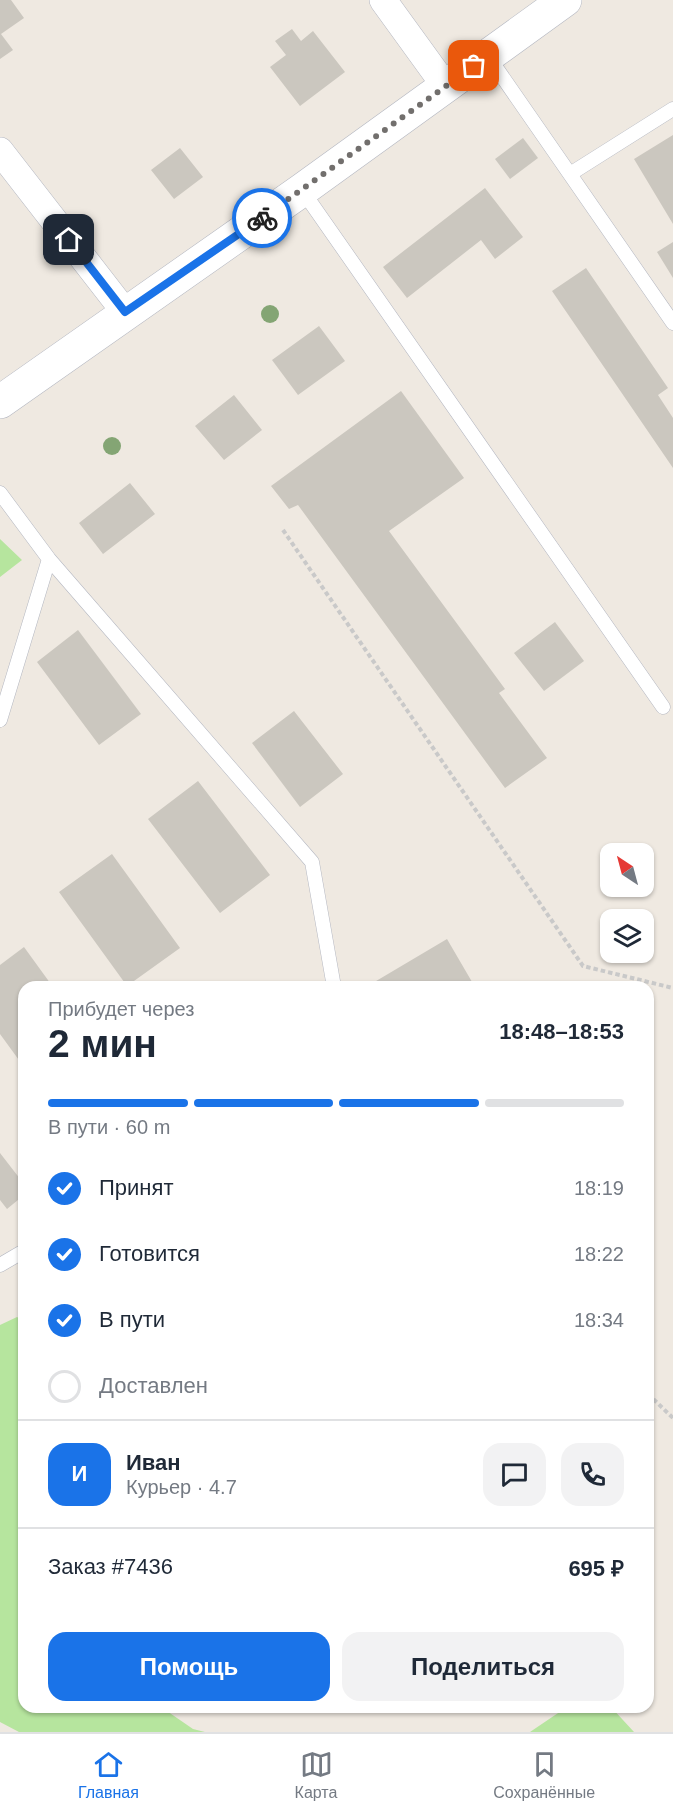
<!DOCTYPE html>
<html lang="ru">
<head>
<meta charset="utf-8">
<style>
	body { margin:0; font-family:Helvetica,sans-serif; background:#f2f2f3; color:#1f2937; height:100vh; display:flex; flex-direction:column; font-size:22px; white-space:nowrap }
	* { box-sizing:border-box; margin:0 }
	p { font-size:20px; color:#747a83 }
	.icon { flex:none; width:33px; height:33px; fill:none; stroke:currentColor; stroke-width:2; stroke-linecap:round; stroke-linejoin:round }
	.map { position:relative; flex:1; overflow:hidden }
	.sheet { position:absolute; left:18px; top:981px; width:636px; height:732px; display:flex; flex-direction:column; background:#fff; border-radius:18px; box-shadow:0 2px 4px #0004 }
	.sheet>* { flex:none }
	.needle { width:39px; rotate:324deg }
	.controls { position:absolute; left:600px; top:843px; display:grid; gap:12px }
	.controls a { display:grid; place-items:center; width:54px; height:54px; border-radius:12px; background:#fff; box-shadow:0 2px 4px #0004; font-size:30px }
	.pin { position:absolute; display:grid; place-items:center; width:51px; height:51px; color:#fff; margin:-26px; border-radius:12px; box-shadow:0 3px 9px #0006 }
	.courier { position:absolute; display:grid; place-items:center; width:60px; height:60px; margin:-30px; border:4px solid #1a73e8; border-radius:50%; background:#fff; color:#222; box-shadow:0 2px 8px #0007 }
	.headline em { font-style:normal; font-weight:700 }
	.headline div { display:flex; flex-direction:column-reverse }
	.headline { display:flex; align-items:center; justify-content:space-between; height:102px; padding:0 30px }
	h1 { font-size:39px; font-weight:700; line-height:45px }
	.bar { display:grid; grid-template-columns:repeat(4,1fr); gap:9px 6px; align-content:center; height:72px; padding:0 30px }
	.bar i { height:8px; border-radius:4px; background:#e0e1e3 }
	.bar .active { background:#1a73e8 }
	.bar p { grid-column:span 4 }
	.line { display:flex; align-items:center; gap:15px; padding:0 30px; border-top:2px solid #e0e1e3 }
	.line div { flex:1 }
	.round { display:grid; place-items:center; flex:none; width:63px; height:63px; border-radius:18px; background:#f2f2f3 }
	ol { padding:0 30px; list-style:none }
	li { display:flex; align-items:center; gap:18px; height:66px }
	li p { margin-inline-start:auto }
	li .icon { padding:6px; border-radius:50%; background:#1a73e8; color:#fff; stroke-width:4 }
	li:last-child { color:#747a83 }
	li i { width:33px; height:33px; border:3px solid #e0e1e3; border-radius:50% }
	.button { display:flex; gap:12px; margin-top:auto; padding:12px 30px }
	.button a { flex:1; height:69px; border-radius:18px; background:#1a73e8; color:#fff; font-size:24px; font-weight:700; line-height:69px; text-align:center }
	.button a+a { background:#f2f2f3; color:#1f2937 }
	.menu { display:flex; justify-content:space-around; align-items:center; height:84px; border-top:2px solid #e0e1e3; background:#fff; font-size:16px; color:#747a83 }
	.menu a { display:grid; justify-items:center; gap:3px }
	.menu .active { color:#1a73e8 }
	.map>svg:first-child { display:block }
	.green { fill:#b6e59e }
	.building { fill:#cbc7bf }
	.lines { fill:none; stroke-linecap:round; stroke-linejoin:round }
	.lane-casing { stroke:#b4b7c1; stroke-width:15 }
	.street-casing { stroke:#b4b7c1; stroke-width:28 }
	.secondary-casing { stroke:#b4b7c1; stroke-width:34 }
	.path { stroke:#c9c9c9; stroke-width:4; stroke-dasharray:4.5 3; stroke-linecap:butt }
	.lane { stroke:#fff; stroke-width:14 }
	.street { stroke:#fff; stroke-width:27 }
	.secondary { stroke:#fff; stroke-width:33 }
	.tree { fill:#84a574 }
	.done { stroke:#726f6d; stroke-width:6; stroke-dasharray:0 10.8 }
	.route { stroke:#1a73e8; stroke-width:8 }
</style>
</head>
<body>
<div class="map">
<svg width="673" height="1732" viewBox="0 0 673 1732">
	<rect width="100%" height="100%" fill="#efe9e1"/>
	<path class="green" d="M0 539 22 560 0 577Z
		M17 1317 24 1321V1707H161L193 1729 205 1732H19L0 1722V1325Z
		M580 1707H611L634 1732H530L564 1709Z"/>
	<path class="building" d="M0 0H11L24 18 1 34 13 50 0 59Z
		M292 29 301 41 313 31 345 72 300 106 270 67 286 55 275 41Z
		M673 135V224L634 159Z
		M523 138 538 158 510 179 495 159Z
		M180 148 203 177 174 199 151 170Z
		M485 188 523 237 495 259 481 240 407 298 383 267Z
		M673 242V278L657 252Z
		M586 268 668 388 658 395 673 418V468L552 291Z
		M319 326 345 361 298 395 272 360Z
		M401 391 464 478 389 531 505 689 499 693 547 758 505 788 298 505 289 509 271 486Z
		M234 395 262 430 224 460 195 426Z
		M130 483 155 514 103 554 79 523Z
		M555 622 584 661 544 691 514 653Z
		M78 630 141 714 99 745 37 662Z
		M294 711 343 774 300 807 252 743Z
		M198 781 270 875 220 913 148 819Z
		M112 854 180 948 127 986 59 892Z
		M447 939 475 987H366Z
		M24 947 53 987H24V1067L0 1034V965Z
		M0 1153 24 1184V1195L7 1209 0 1200Z"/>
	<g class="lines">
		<defs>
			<path id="lane" d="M488 56 673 323
				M570 174 673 109
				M302 190 663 707
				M0 493 49 559 312 862 334 987
				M0 720 49 559
				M0 1265 24 1251"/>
			<path id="street" d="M383 0 446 87
				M0 151 125 312"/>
			<path id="secondary" d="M0 402 302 190 565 0"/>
		</defs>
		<use href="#lane" class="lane-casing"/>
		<use href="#street" class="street-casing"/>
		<use href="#secondary" class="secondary-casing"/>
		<path class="path" d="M283 530 583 966 673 988
			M648 1394 673 1418"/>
		<use href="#lane" class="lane"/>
		<use href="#street" class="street"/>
		<use href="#secondary" class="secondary"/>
	</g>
	<g class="tree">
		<circle cx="270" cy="314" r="9"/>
		<circle cx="112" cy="446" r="9"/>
	</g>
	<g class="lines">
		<path class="done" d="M262 218 474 66"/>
		<path class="route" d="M69 240 125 312 262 218"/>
	</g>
</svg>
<div class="controls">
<a><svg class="needle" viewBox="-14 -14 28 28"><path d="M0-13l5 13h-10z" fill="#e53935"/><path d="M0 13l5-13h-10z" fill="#747a83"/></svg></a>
<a><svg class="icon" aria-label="layers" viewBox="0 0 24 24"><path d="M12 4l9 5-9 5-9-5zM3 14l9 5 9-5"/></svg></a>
</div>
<div class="pin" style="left:474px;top:66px;background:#ea580c"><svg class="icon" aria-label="bag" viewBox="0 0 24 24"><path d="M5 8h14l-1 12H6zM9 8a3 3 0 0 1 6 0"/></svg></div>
<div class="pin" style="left:69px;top:240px;background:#1f2937"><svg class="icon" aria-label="home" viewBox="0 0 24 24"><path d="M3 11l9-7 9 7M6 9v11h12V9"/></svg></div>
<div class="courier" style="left:262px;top:218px"><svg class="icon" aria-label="bike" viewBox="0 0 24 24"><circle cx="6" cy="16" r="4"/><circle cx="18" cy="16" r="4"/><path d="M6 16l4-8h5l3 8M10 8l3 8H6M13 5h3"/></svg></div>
<section class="sheet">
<div class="headline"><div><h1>2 мин</h1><p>Прибудет через</p></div><em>18:48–18:53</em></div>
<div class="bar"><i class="active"></i><i class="active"></i><i class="active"></i><i></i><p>В пути · 60 m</p></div>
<ol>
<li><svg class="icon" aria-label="check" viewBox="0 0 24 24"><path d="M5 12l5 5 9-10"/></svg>Принят<p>18:19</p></li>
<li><svg class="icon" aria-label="check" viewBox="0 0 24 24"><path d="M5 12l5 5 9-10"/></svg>Готовится<p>18:22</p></li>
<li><svg class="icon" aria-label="check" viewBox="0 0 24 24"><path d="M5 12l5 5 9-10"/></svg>В пути<p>18:34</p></li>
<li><i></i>Доставлен</li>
</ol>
<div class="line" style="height:108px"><b class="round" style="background:#1a73e8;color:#fff">И</b><div><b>Иван</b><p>Курьер · 4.7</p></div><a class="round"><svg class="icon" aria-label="chat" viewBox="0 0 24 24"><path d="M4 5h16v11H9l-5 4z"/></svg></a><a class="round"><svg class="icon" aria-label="phone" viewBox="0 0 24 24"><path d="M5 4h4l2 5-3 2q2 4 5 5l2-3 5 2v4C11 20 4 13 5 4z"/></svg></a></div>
<div class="line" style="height:78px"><div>Заказ #7436</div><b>695 ₽</b></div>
<div class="button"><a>Помощь</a><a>Поделиться</a></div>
</section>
</div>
<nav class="menu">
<a class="active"><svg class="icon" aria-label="home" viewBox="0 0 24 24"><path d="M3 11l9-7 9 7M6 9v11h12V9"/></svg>Главная</a>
<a><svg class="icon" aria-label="map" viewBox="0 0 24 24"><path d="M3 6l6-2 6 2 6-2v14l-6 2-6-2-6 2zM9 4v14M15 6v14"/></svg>Карта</a>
<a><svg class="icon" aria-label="saved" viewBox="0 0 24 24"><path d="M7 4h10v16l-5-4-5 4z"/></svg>Сохранённые</a>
</nav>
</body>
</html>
